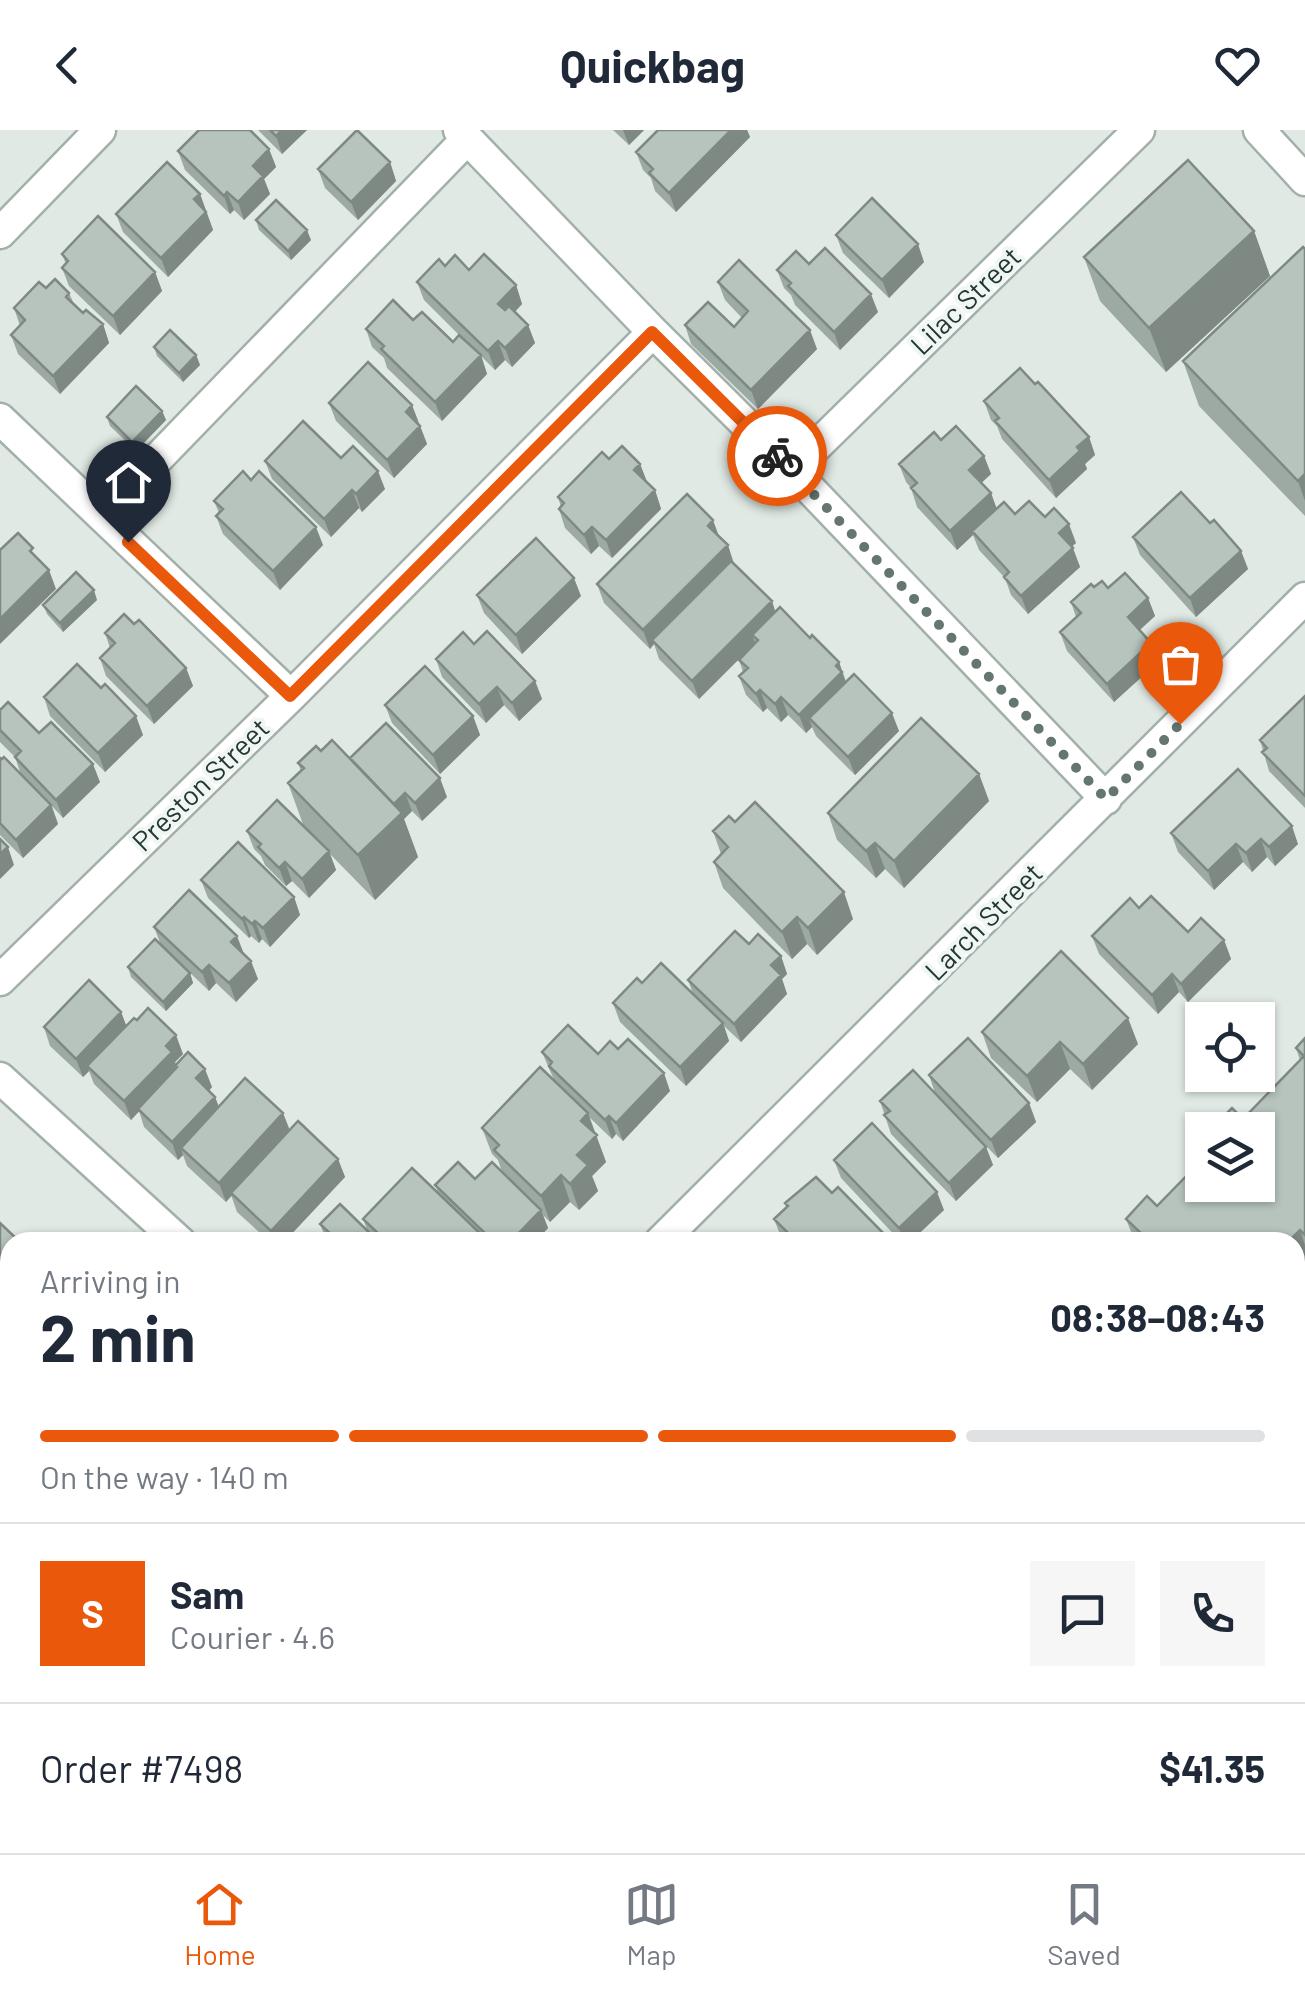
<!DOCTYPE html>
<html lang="en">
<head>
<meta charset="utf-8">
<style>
	body { margin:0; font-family:Barlow,sans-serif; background:#f6f6f7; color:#1f2937; height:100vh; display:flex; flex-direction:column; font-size:38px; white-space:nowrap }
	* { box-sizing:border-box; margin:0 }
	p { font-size:32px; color:#747a83 }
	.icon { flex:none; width:55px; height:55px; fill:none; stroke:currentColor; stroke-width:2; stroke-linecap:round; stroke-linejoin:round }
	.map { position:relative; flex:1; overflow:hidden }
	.side { position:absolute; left:0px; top:1102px; width:1305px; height:622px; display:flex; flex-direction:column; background:#fff; border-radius:30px 30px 0 0; box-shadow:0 2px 8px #0004 }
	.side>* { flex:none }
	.fabs { position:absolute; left:1185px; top:872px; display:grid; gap:20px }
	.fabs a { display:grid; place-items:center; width:90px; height:90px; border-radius:0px; background:#fff; box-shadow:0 2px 8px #0004; font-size:50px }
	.pin { position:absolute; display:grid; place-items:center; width:85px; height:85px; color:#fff; margin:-102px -42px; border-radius:50% 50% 50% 0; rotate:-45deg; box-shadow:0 0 10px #0007 }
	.pin .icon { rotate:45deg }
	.courier { position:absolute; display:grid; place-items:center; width:100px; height:100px; margin:-50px; border:8px solid #ea580c; border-radius:50%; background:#fff; color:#222; box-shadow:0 2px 12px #0007 }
	.headline em { font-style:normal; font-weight:700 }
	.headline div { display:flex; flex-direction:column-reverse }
	.headline { display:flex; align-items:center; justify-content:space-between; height:170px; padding:0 40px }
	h1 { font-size:65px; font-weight:700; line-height:75px }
	.bar { display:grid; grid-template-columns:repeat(4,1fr); gap:15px 10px; align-content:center; height:120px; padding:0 40px }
	.bar i { height:12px; border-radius:8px; background:#e0e1e3 }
	.bar .current { background:#ea580c }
	.bar p { grid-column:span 4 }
	.line { display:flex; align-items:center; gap:25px; padding:0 40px; border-top:2px solid #e0e1e3 }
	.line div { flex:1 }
	.round { display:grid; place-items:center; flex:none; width:105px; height:105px; border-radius:0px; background:#f6f6f7 }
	header { display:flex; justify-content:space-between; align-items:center; height:130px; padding:0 40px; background:#fff; font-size:45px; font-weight:700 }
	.dock { display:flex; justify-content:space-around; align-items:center; height:140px; border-top:2px solid #e0e1e3; background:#fff; font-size:28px; color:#747a83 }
	.dock a { display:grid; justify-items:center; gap:5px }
	.dock .current { color:#ea580c }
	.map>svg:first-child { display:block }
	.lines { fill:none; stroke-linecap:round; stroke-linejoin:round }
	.minor-casing { stroke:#a3b0aa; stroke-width:35 }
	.major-casing { stroke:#bdc3c1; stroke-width:35 }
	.minor { stroke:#fff; stroke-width:30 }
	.major { stroke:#699a89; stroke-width:30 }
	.wall { fill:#9da9a3 }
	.shaded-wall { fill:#7f8984 }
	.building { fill:#b6c4bd; stroke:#7f8984; stroke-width:2.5 }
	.done { stroke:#64766f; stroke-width:10; stroke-dasharray:0 18 }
	.route { stroke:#ea580c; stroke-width:12 }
	.labels { text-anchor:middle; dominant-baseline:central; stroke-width:8; stroke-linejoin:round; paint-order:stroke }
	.street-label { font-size:28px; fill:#223830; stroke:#f0f6f3 }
</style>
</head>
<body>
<header><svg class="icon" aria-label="back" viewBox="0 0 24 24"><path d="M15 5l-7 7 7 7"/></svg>Quickbag<svg class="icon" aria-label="heart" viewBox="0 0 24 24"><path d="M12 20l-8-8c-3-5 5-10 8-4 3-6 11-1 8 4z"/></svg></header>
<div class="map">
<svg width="1305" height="1723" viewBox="0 0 1305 1723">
	<rect width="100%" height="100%" fill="#e0e9e4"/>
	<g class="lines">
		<defs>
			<path id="minor" d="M459 0 653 202 792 340 1106 669
				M1259 0 1305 50
				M0 103 100 0
				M0 289 291 566
				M792 340 1139 0
				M102 386 467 9
				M0 850 291 566 653 202
				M0 948 180 1112
				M660 1112 1305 468
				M0 1300 10 1290
				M795 1715 803 1723
				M44 1723 52 1715"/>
			<path id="major" d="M1295 1358 1305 1348
				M923 1723 931 1715"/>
		</defs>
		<use href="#minor" class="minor-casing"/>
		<use href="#major" class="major-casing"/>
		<use href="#minor" class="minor"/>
		<use href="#major" class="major"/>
	</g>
	<path class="wall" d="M258 0H307L282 24Z
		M613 0H644L629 15Z
		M658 0H747L750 7 676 82 655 61 651 48 643 40 636 22Z
		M269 19 276 37 264 49 270 64 244 90 234 80 230 84 185 40 178 21Z
		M390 32 396 51 358 90 325 58 318 39Z
		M200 64 213 100 168 147 123 102 116 84Z
		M256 90 311 110 291 130 259 100Z
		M1254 101 1270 146 1166 242 1100 171 1084 127Z
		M836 105 924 132 889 168 843 123Z
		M1305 119V386L1199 276 1183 231Z
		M62 124 155 142 162 161 120 205 69 156 62 138 66 134Z
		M809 134 878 182 840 220 795 175 791 165 784 158 777 140Z
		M445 136 469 140 516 155 522 174 515 182 528 195 535 213 512 237 505 230 495 240 481 226 487 244 442 291 387 238 384 228 372 217 366 199 413 190 453 212 459 205 424 170 417 152Z
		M718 152 817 219 758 279 691 214 685 195 734 197 742 188 725 170Z
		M46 158 69 163 74 174 83 183 103 194 109 213 60 264 18 224 11 205 20 196 14 178Z
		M154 217 196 225 200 235 183 252 157 226Z
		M1035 254 1089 307 1095 325 1085 334 1087 339 1056 368 1002 309 997 296 991 290 984 271Z
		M329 273 419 293 427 314 394 348 336 291Z
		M162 281 166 290 136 321 110 296 107 287Z
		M941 310 984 326 991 344 981 353 991 363 996 379 1015 384 1045 387 1076 413 1071 416 1080 437 1028 484 1011 465 1005 448 979 420 973 405 957 420 917 377 911 358 906 352 899 334Z
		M341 328 385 359 362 382 359 378 331 407 272 349 265 331Z
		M609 329 640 334 647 352 655 360 661 379 612 428 599 416 591 424 565 398 559 379 561 377 558 367Z
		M214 371 323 415 280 460 223 404 216 386 219 383Z
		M719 407 734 434 775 482 839 532 846 551 899 601 855 645 816 606 812 597 806 603 788 585 781 592 767 578 763 582 746 565 739 546 743 542 739 530 755 513 699 569 659 529 654 514 650 519 604 473 597 454Z
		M1133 407 1241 421 1248 439 1196 487 1140 425Z
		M1094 457 1108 458 1148 468 1155 486 1140 500 1151 513 1158 532 1114 572 1067 521 1060 502 1076 487 1071 472Z
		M477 465 581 466 522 524 484 483Z
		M97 470 63 502 47 484 43 475Z
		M134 494 186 538 193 556 154 594 106 546 100 528 110 518 105 503Z
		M474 514 535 551 542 569 519 591 504 575 486 593 442 547 436 529Z
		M1305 566V678L1269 641 1260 610Z
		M44 567 143 605 105 642 50 586Z
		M385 575 473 586 480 605 440 644 392 593Z
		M0 580 39 603 100 652 63 688 52 676 58 694 23 728 0 705V628L21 645 15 627 0 612Z
		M321 621 350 629 447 667 422 691 412 681 404 689 418 727 375 770 330 724 336 740 309 768 292 751 286 756 265 735 261 726 254 719 247 701 304 697 288 653 301 641 298 633Z
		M1238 639 1298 714 1275 736 1267 727 1252 742 1243 732 1214 760 1178 722 1171 703Z
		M979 644 989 671 904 758 885 739 876 748 837 710 828 683Z
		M735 692 853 789 817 825 807 814 792 829 723 758 714 732 721 724 713 701Z
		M201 750 294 767 300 785 270 817 262 809 259 813 251 806 249 808 208 768Z
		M1139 778 1188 802 1224 810 1231 829 1188 872 1179 862 1158 884 1099 824 1092 806Z
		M154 797 244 824 258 849 236 872 216 853 209 861 161 815Z
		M749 814 781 826 787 844 782 849 787 864 741 912 724 896 729 911 686 956 620 892 613 873 642 853 693 864 688 850Z
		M128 837 190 843 193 853 166 881 131 847Z
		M121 882 126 896 183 924 175 932 176 934 212 957 209 961 215 967 219 977 283 983 290 1000 338 1029 345 1047 284 1112H270L237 1082 231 1065 226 1072 187 1036 183 1025 178 1030 144 997 139 981 131 990 94 954 89 941 83 947 50 916 44 897Z
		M982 902 1138 914 1092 960 1070 939 1037 972 991 928Z
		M1305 908V1156L1295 1166V1112H1135L1126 1089 1157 1076 1300 930 1296 918Z
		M542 922 598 924 670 961 623 1011 616 1004 612 1009 589 987 606 1032 592 1046 598 1061 579 1080 570 1072 550 1092 543 1085 548 1098 535 1112H327L320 1094 368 1102 363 1089 438 1062 435 1055 475 1049 502 1042 498 1030 492 1024 482 998 554 950Z
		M929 945 1029 973 1036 992 998 1028 972 1002 986 1017 993 1035 956 1071 891 1004 880 971 935 963Z
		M834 1030 944 1080 910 1112H901L841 1048Z
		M832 1063 892 1112H786L781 1107 774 1089 786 1077 785 1073Z
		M0 1093 10 1112V1262L0 1253Z
		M10 1465V1561L0 1551V1466Z
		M276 1715H335L327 1723H284Z
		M372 1715H428L421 1723H380Z
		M587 1715H701L709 1723H590Z
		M1230 1715H1277L1269 1723H1237Z"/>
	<path class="shaded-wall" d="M282 0H307L282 24 276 6Z
		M623 0H644L629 15Z
		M731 0H747L750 7 676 82 669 63Z
		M269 19 276 37 264 49 270 64 244 90 238 72 253 36Z
		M390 32 396 51 358 90 351 72Z
		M227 62 234 80 230 84 224 66Z
		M200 64 213 100 168 147 161 128 194 69Z
		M307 100 311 110 291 130 288 121Z
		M1254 101 1270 146 1166 242 1149 198Z
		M918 114 924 132 889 168 882 150Z
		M155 142 162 161 120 205 113 186Z
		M516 155 522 174 505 192 498 174Z
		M871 164 878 182 840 220 834 202Z
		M103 194 109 213 60 264 53 246Z
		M528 195 535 213 512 237 505 218Z
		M810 200 817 219 758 279 751 260Z
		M498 211 505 230 495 240 488 221Z
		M196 225 200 235 183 252 179 243Z
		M481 225 487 244 442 291 435 272Z
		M412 275 419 293 406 282Z
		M162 281 166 290 136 321 132 312Z
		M420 296 427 314 394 348 387 330Z
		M1089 307 1095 325 1085 334 1087 339 1056 368 1049 350 1077 317Z
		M984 326 991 344 976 358 969 340Z
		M640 334 647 352 634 340Z
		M378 341 385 359 362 382 356 364Z
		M1305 344V371L1298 351Z
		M352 360 359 378 331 407 324 389Z
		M655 360 661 379 612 428 606 410Z
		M991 363 998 382 972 401 973 405 957 420 950 401Z
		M713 390 720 409 708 396Z
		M1069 394 1076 413 1066 422 1059 403Z
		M316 397 323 415 280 460 273 441Z
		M592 397 599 416 591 424 584 405Z
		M728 415 734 434 652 510 654 514 650 519 643 500Z
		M1073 418 1080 437 1028 484 1021 466Z
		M1241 421 1248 439 1196 487 1190 468Z
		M49 440 56 459 0 514V489Z
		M574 448 581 466 522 524 516 505Z
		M94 460 97 470 63 502 60 493Z
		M1148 468 1155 486 1134 505 1128 487Z
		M772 471 778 490 752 505 755 513 699 569 692 551Z
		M1151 513 1158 532 1114 572 1107 554Z
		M839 532 848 560 809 588 812 597 806 603 799 585Z
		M186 538 193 556 154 594 147 576Z
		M535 551 542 569 519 591 512 573Z
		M497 557 504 575 486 593 479 574Z
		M760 560 767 578 763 582 756 564Z
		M781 567 788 585 781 592 775 574Z
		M892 583 899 601 855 645 848 627Z
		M136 586 143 605 105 642 98 623Z
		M473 586 480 605 440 644 433 625Z
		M93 634 100 652 63 688 56 670Z
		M979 644 989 671 904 758 894 731Z
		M440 648 447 667 422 691 415 673Z
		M405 663 412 681 404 689 418 727 375 770 358 725 394 674Z
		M51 675 58 694 23 728 16 710Z
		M1292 696 1298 714 1275 736 1269 717Z
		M1261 709 1267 727 1252 742 1246 723Z
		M875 713 885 739 876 748 866 721Z
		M1236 714 1243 732 1214 760 1208 741Z
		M8 717 14 735 0 749V724Z
		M329 721 336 740 309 768 302 749Z
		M285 732 292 751 286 756 279 738Z
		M844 762 853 789 817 825 808 798Z
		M294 767 300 785 270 817 263 798Z
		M244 787 251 806 249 808 242 789Z
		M797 787 807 814 792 829 782 802Z
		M255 791 262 809 259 813 252 794Z
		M237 806 244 824 231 812Z
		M1224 810 1231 829 1188 872 1181 854Z
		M781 826 787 844 782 849 787 864 741 912 734 894 771 835Z
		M251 831 258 849 236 872 229 853Z
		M209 835 216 853 209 861 202 842Z
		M190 843 193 853 166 881 163 872Z
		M1172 844 1179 862 1158 884 1152 865Z
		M121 882 128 900 87 936 89 941 83 947 76 929Z
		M1128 888 1138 914 1092 960 1083 934Z
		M723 893 729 911 686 956 680 937Z
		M176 905 183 924 175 932 177 941 131 990 124 971 166 916Z
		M1060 912 1070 939 1037 972 1027 946Z
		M205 939 212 957 202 967 196 948Z
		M664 943 670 961 623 1011 616 993Z
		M215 967 222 985 181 1018 183 1025 178 1030 172 1012Z
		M1029 973 1036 992 998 1028 991 1010Z
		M283 983 290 1002 226 1072 219 1053Z
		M588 983 606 1032 592 1046 598 1061 579 1080 570 1054 577 1025 581 991Z
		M609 986 616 1004 612 1009 605 990Z
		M986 1017 993 1035 956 1071 949 1053Z
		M338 1029 345 1047 284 1112H275L271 1101Z
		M561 1045 570 1072 550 1092 541 1066Z
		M937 1062 944 1080 910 1112H904L899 1098Z
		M541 1080 548 1098 535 1112H510Z
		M1300 1100 1305 1115V1156L1295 1166V1112H1288Z
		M10 1166V1191L0 1201V1176Z
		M10 1574V1599L0 1609V1584Z
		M1302 1603 1305 1612V1625L1295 1635V1610Z
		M1300 1667 1305 1682V1687L1295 1697V1672Z
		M299 1715H335L327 1723H298L296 1718Z
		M416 1715H428L421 1723H408Z
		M1252 1715H1277L1269 1723H1247L1246 1720Z"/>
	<path class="building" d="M199 0H250L269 19 253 36 263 46 238 72 227 62 224 66 178 21Z
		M270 0H282L276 6Z
		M357 0 390 32 351 72 318 39Z
		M658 0H731L669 63 649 43 653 39 636 22Z
		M1188 30 1254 101 1149 198 1084 127Z
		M167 32 200 64 194 69 206 82 161 128 116 84Z
		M872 68 918 114 882 150 836 105Z
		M276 70 307 100 288 121 256 90Z
		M98 86 155 142 113 186 62 138 68 131 62 124Z
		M1303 117 1305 119V344L1298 351 1183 231Z
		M825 118 871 164 834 202 788 156 791 153 777 140 796 121 809 134Z
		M484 124 516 155 498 174 505 180 509 176 528 195 505 218 498 211 488 221 417 152 439 129 445 136 455 125 469 140Z
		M739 130 810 200 751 260 685 195 708 172 734 197 748 181 718 152Z
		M55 149 69 163 66 167 83 183 86 180 103 194 53 246 11 205 25 190 14 178 39 152 46 158Z
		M393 170 413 190 422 182 453 212 459 205 481 225 435 272 381 219 384 216 366 199Z
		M170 200 196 225 179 243 154 217Z
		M368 232 412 275 406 282 420 296 387 330 329 273Z
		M1020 238 1035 254 1038 252 1089 307 1077 317 1080 321 1049 350 995 291 999 288 984 271Z
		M136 256 162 281 132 312 107 287Z
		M303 291 341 328 353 316 378 341 356 364 352 360 324 389 265 331Z
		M956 296 984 326 969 340 991 363 950 401 911 358 917 353 899 334 934 302 941 310Z
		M622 316 640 334 634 340 655 360 606 410 592 397 584 405 559 379 564 373 558 367 602 322 609 329Z
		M243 341 251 350 259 341 316 397 273 441 216 386 223 379 214 371Z
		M1181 362 1210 393 1214 390 1241 421 1190 468 1133 407Z
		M687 364 713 390 708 396 728 415 643 500 597 454Z
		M1029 371 1045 387 1054 378 1069 394 1059 403 1073 418 1021 466 1004 447 1009 442 972 401 1004 372 1015 384Z
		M18 403 33 418 30 421 49 440 0 489V420Z
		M536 408 574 448 516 505 477 465Z
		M731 431 772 471 692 551 652 510Z
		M76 442 94 460 60 493 43 475Z
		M1125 443 1148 468 1128 487 1151 513 1107 554 1060 502 1081 483 1071 472 1091 454 1094 457 1102 451 1108 458Z
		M780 477 810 508 812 505 839 532 836 536 842 542 799 585 781 567 775 574 760 560 756 564 739 546 748 538 739 530 758 510 752 505Z
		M124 484 134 494 139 490 186 538 147 576 100 528 115 513 105 503Z
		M487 501 535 551 512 573 497 557 479 574 436 529 463 502 474 514Z
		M77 534 101 558 105 554 136 586 98 623 44 567Z
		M425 536 473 586 433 625 385 575Z
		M854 544 892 583 848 627 809 588Z
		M1305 566V666L1262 622 1267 618 1260 610Z
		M8 572 39 603 51 592 93 634 56 670 15 627 21 621 0 600V580Z
		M921 588 979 644 894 731 875 713 866 721 828 683Z
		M386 593 440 648 415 673 405 663 394 674 350 628Z
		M332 610 402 683 358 725 288 653 304 638 298 633 316 616 321 621Z
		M4 627 51 675 16 710 0 693V628L2 629Z
		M1238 639 1292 696 1269 717 1261 709 1246 723 1236 714 1208 741 1171 703Z
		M277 670 329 721 302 749 285 732 279 738 258 717 261 714 247 701Z
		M755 672 844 762 808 798 797 787 782 802 714 732 728 717 713 701 729 686 735 692Z
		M0 709 8 717 0 724Z
		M238 712 294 767 263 798 255 791 252 794 244 787 242 789 201 750Z
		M189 760 237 806 231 812 251 831 229 853 209 835 202 842 154 797Z
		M1151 766 1188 802 1201 788 1224 810 1181 854 1172 844 1152 865 1092 806 1130 768 1139 778Z
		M735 801 749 814 758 804 781 826 771 835 781 845 734 894 688 850Z
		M155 809 190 843 163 872 128 837Z
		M1061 821 1128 888 1083 934 1060 912 1027 946 982 902Z
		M661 833 723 893 680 937 613 873 637 848 642 853Z
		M89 850 121 882 76 929 44 897Z
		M148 878 176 905 166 916 172 922 124 971 87 936 134 888 137 890Z
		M568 895 598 924 610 911 618 919 628 909 664 943 616 993 609 986 605 990 549 936 552 932 542 922Z
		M968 908 1029 973 991 1010 929 945Z
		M1305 908V1105L1300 1100 1288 1112H1150L1126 1089 1147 1066 1157 1076 1202 1030V1055H1258V1000H1210L1232 978 1243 989 1304 926 1296 918Z
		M188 922 205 939 196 948 215 967 172 1012 138 979 177 937 175 936Z
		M540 937 588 983 581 991 597 1005 577 1025 588 1035 570 1054 561 1045 541 1066 494 1020 499 1015 482 998Z
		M913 940 986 1017 949 1053 884 985 890 981 880 971Z
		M245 948 283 983 219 1053 181 1018Z
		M298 991 338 1029 271 1101 231 1063Z
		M872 993 937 1062 899 1098 834 1030Z
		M458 1032 475 1049 492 1032 541 1080 510 1112H494L435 1055Z
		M412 1038 488 1111 487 1112H387L363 1089Z
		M816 1047 832 1063 838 1057 892 1112H797L774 1089 788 1076 785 1073Z
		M340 1074 379 1112H333L336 1109 320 1094Z
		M0 1093 20 1112H10V1166L0 1176Z
		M10 1175V1250H9L0 1241V1185Z
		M5 1461 10 1465V1550L0 1540V1466Z
		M1295 1531 1305 1541V1606L1302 1603 1295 1610Z
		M0 1559 10 1569V1574L0 1584Z
		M175 1715H255L263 1723H183Z
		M378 1715H416L408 1723H386Z
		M591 1715H701L709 1723H599Z
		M1165 1715H1169L1176 1722 1184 1715H1203L1211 1723H1157Z"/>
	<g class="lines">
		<path class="done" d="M777 326 1106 669 1180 594"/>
		<path class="route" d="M128 412 290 566 652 202 777 326"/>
	</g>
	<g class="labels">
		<g class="street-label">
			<text transform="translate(965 170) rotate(-44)">Lilac Street</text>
			<text transform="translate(200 654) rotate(-44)">Preston Street</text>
			<text transform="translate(983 791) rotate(-45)">Larch Street</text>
		</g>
	</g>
</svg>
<div class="fabs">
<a><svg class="icon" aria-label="locate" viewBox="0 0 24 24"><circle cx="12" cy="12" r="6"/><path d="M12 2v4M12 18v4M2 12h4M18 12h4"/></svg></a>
<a><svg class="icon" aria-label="layers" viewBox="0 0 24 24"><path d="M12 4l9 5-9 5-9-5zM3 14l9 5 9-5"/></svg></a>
</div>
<div class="pin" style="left:1180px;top:594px;background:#ea580c"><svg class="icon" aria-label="bag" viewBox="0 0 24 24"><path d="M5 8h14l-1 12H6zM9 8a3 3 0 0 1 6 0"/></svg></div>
<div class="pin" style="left:128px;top:412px;background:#1f2937"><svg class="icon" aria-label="home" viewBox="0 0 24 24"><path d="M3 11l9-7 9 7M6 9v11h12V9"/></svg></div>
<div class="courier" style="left:777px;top:326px"><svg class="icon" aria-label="bike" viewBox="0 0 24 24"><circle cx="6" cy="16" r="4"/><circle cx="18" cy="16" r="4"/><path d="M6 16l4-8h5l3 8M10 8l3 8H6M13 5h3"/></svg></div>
<section class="side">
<div class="headline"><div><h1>2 min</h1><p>Arriving in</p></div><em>08:38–08:43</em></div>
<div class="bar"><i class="current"></i><i class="current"></i><i class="current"></i><i></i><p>On the way · 140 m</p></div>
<div class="line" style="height:180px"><b class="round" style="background:#ea580c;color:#fff">S</b><div><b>Sam</b><p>Courier · 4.6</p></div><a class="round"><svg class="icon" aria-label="chat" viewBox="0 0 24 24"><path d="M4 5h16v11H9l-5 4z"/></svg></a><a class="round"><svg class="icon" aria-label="phone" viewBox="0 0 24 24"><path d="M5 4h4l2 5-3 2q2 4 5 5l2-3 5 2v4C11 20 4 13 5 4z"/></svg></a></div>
<div class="line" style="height:130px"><div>Order #7498</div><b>$41.35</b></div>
</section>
</div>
<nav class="dock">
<a class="current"><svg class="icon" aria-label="home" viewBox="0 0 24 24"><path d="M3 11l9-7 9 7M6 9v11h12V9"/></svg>Home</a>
<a><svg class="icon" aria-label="map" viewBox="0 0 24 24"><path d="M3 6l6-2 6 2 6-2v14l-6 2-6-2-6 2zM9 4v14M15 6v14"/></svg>Map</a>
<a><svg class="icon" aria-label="saved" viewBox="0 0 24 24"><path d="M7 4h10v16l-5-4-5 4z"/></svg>Saved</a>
</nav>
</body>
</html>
